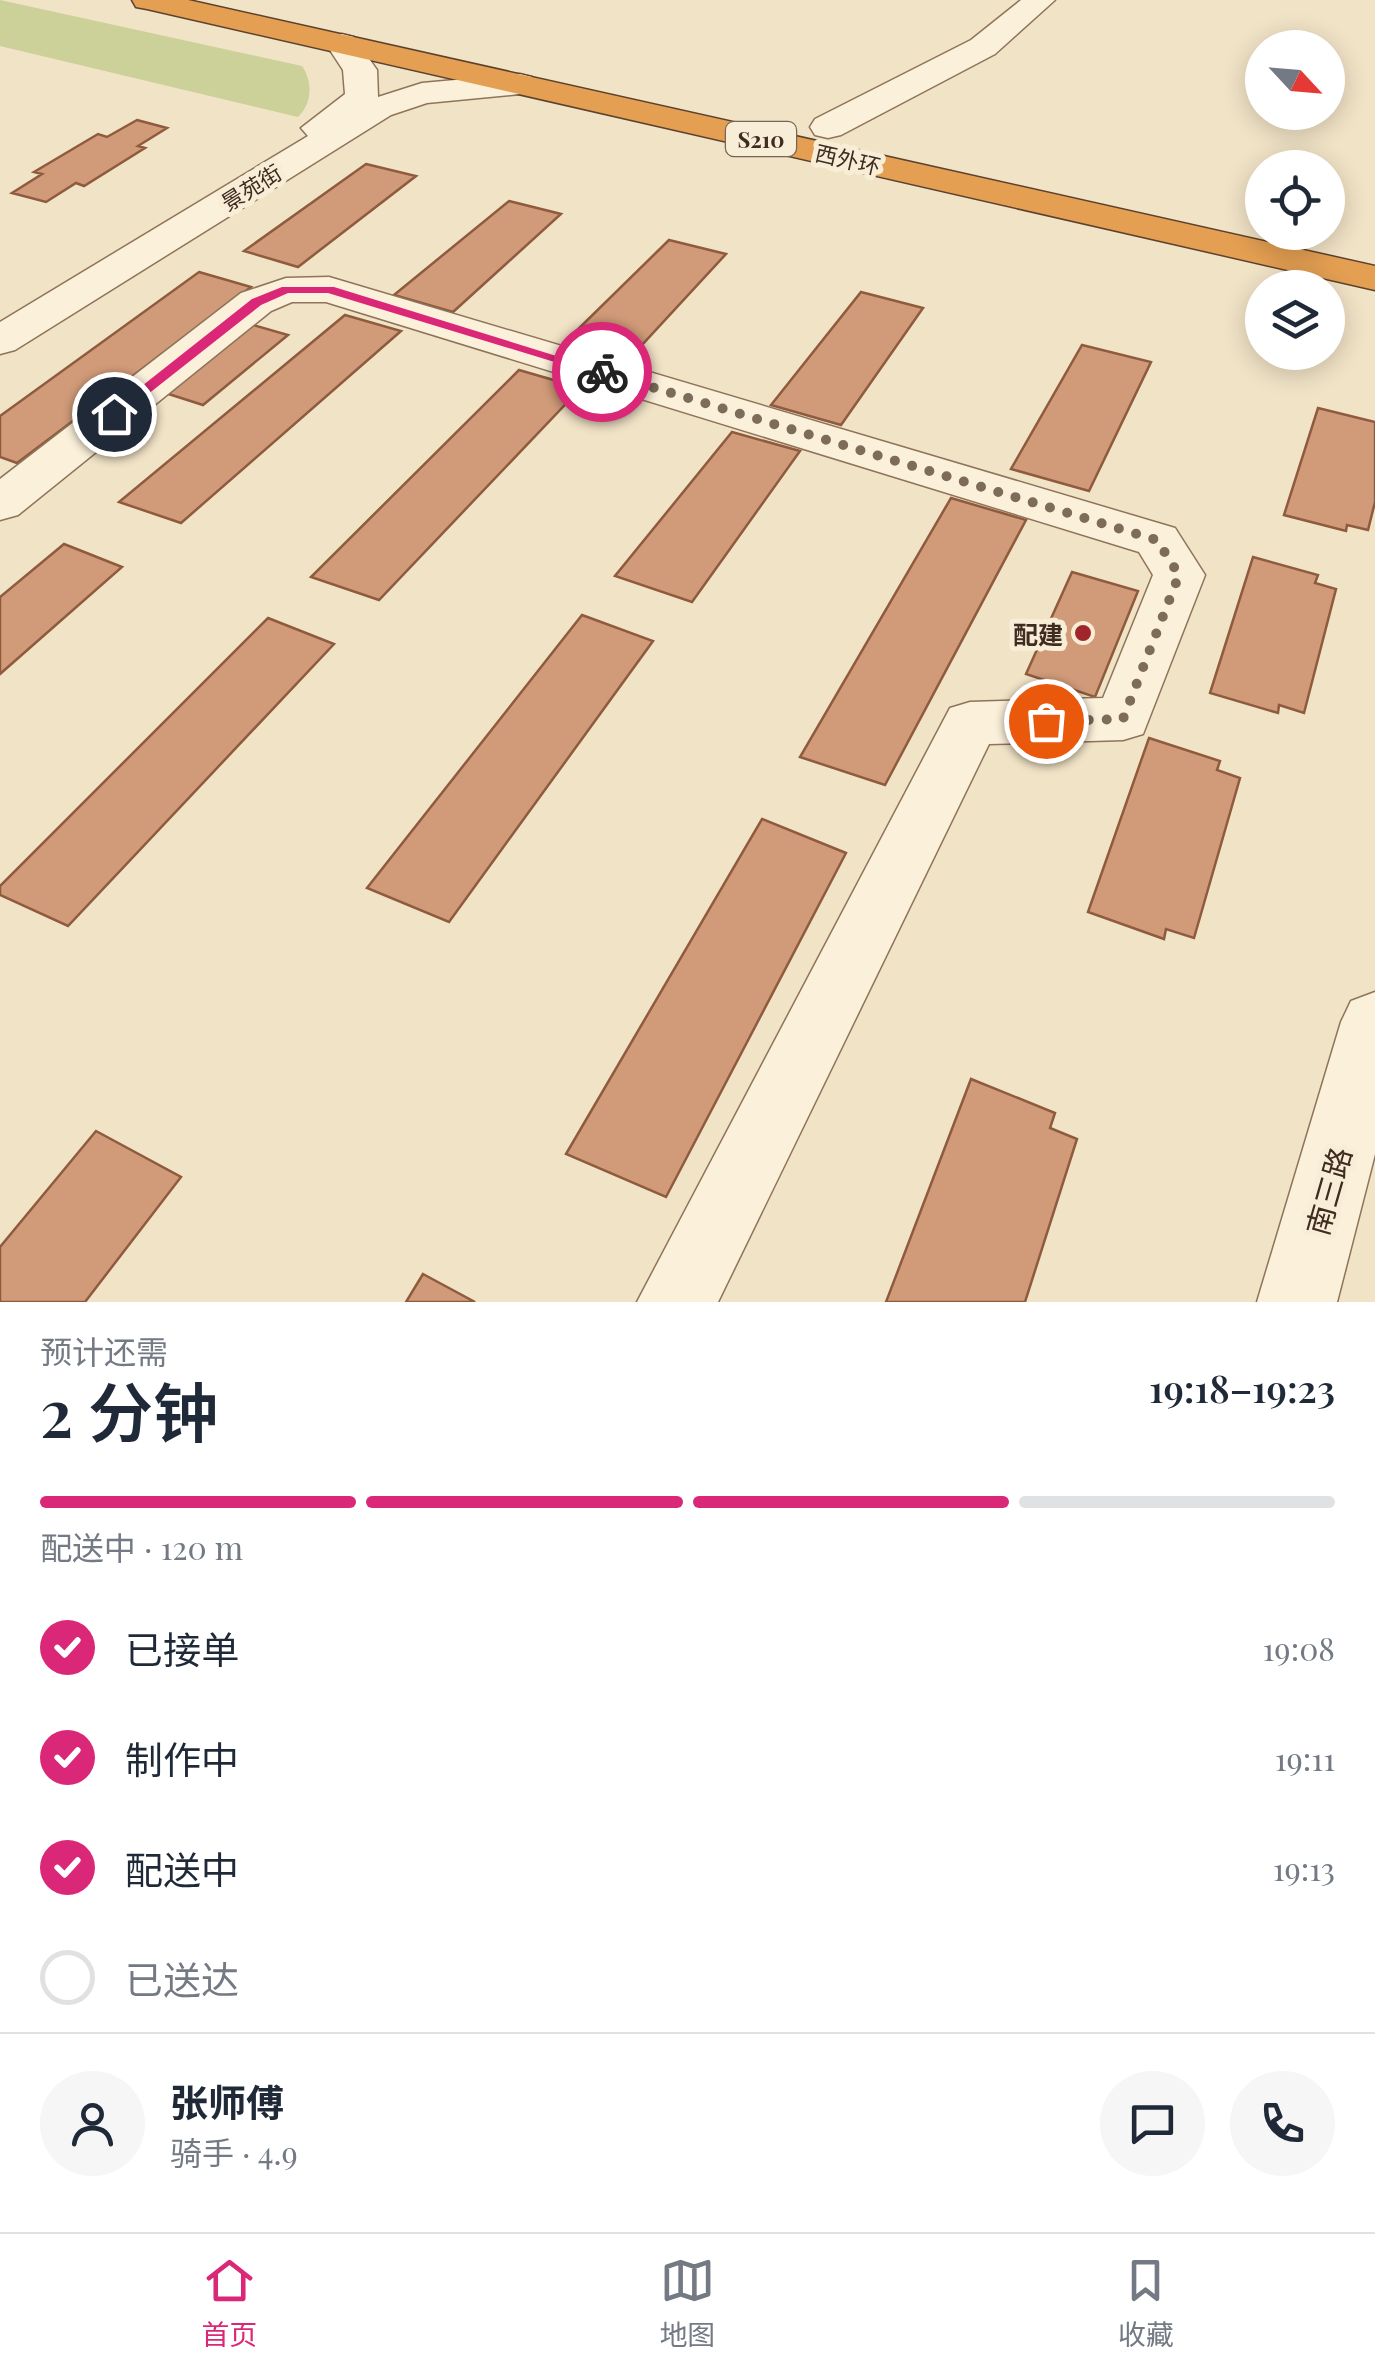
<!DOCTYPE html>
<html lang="zh">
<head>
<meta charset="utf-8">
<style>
	body { margin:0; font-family:"Playfair Display","Noto Sans SC",serif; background:#f6f6f7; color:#1f2937; height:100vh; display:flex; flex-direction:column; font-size:38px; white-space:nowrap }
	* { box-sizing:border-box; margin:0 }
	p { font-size:32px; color:#747a83 }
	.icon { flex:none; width:55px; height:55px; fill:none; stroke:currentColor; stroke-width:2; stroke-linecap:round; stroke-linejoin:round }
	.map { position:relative; height:1302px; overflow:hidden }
	.panel { display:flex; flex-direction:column; background:#fff; flex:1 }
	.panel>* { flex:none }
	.needle { width:65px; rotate:116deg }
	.fabs { position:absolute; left:1245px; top:30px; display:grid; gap:20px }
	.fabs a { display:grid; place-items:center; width:100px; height:100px; border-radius:50%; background:#fff; box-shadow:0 5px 25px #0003; font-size:50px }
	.pin { position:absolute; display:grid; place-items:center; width:85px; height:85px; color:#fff; margin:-42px; border:5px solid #fff; border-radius:50%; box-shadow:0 2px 10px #0007 }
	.courier { position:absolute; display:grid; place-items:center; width:100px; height:100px; margin:-50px; border:8px solid #db2777; border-radius:50%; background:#fff; color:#222; box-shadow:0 2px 12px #0007 }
	.headline em { font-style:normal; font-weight:600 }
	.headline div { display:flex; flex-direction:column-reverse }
	.headline { display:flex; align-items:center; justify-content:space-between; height:170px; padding:0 40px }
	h1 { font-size:65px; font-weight:600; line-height:75px }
	.bar { display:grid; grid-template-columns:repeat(4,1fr); gap:15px 10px; align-content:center; height:120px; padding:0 40px }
	.bar i { height:12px; border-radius:8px; background:#e0e1e3 }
	.bar .active { background:#db2777 }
	.bar p { grid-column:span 4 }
	.line { display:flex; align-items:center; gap:25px; padding:0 40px; border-top:2px solid #e0e1e3 }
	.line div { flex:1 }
	.round { display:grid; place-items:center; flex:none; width:105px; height:105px; border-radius:52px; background:#f6f6f7 }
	ol { padding:0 40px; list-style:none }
	li { display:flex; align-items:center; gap:30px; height:110px }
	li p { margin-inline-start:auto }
	li .icon { padding:10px; border-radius:50%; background:#db2777; color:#fff; stroke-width:4 }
	li:last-child { color:#747a83 }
	li i { width:55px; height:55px; border:5px solid #e0e1e3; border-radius:50% }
	.tab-bar { display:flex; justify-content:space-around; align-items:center; height:140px; border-top:2px solid #e0e1e3; background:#fff; font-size:28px; color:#747a83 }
	.tab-bar a { display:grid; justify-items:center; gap:5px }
	.tab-bar .active { color:#db2777 }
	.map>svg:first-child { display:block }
	.green { fill:#ccd099 }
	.building { fill:#d19b79; stroke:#8f5b3e; stroke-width:2.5 }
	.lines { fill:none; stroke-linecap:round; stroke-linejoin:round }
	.minor-casing { stroke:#8e745a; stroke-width:3 }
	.highway-casing { stroke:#5c422e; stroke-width:3 }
	.minor { fill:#fbf0da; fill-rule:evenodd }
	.highway { fill:#e49f52; fill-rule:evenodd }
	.route { fill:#db2777 }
	.done { stroke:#7c6c59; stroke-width:10; stroke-dasharray:0 18 }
	.poi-dot { fill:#a1262b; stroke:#f8edd6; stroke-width:4 }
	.labels { text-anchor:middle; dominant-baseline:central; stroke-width:10; stroke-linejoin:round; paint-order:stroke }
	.shield { fill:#f8edd6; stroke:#756656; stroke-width:2.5 }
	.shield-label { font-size:22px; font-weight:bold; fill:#3d2c1f }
	.far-street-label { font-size:22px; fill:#3d2c1f; stroke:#f8edd6 }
	.poi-label { font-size:25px; font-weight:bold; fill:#3d2c1f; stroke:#f8edd6; text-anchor:end }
	.near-street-label { font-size:30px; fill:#3d2c1f; stroke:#f8edd6 }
</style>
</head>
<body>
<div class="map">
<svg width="1375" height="1302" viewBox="0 0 1375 1302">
	<rect width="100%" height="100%" fill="#f1e3c6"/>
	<path class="green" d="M0 0 302 66C313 82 312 104 298 117L0 46Z"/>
	<path class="building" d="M137 120 167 128 138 146 145 148 84 186 76 183 46 202 12 193 42 174 34 172 98 134 107 137Z
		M366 164 416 176 298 267 244 251Z
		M509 201 561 214 453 312 394 295Z
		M669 240 726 254 628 360 565 342Z
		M199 272 251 287 17 463 0 457V416Z
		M861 292 923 308 841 425 771 405Z
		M345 315 401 331 181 523 119 502Z
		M243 322 288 335 203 405 156 390Z
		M1082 345 1151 362 1089 491 1011 469Z
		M519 370 581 388 379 600 311 577Z
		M1318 408 1375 422V502L1368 530 1347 525 1346 531 1284 515Z
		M732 432 800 451 692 602 615 576Z
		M951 498 1026 520 885 785 800 757Z
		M64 544 122 567 0 674V597Z
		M1253 557 1318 575 1315 583 1336 589 1304 713 1279 705 1278 713 1210 693Z
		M1072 572 1138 591 1095 697 1026 674Z
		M582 615 653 641 449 922 367 888Z
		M268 618 334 644 68 926 0 895V886Z
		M1149 738 1220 761 1217 770 1240 778 1194 938 1166 929 1164 939 1088 912Z
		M762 819 846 853 666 1197 566 1154Z
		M971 1079 1055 1113 1050 1128 1077 1139 1025 1302H886Z
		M96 1131 181 1177 85 1302H0V1247Z
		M423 1274 475 1302H406Z"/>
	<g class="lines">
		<defs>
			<path id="minor" d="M1021 0H1055L995 54 841 135 828 138 815 135 810 127 815 119 971 40Z
				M342 34 354 37 377 70 378 97 422 83 520 74 532 77 537 84 532 91 520 94 427 103 391 115 15 350 0 354V322L308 136 301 128 345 94 343 70 326 44 330 37Z
				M329 277 1175 528 1205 575 1143 734 1123 740 989 744 718 1302H637L950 708 970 702 1103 698 1153 575 1139 552 326 302H292L271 311 18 515 0 520V479L241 293 286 278Z
				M1375 992V1154L1337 1302H1257L1341 1022 1351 1001Z"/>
			<path id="highway" d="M132 0H188L1375 266V290L147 9 136 7Z"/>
		</defs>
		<use href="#minor" class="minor-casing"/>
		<use href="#highway" class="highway-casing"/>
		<use href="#minor" class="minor"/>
		<use href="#highway" class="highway"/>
	</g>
	<path class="route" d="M282 287H334L608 372 597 375 328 293H288L261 305 119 417H109V412L252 299Z"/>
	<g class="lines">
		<path class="done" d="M602 372 1157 540 1179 575 1123 719 1046 721"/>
	</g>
	<circle class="poi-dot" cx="1083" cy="633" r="10"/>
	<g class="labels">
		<rect class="shield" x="726" y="122" width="70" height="34" rx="8"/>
		<g class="shield-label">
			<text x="761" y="139">S210</text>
		</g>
		<g class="far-street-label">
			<text transform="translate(848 159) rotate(13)">西外环</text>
			<text transform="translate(251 187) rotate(-32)">景苑街</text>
		</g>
		<g class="poi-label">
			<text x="1063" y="633">配建</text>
		</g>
		<g class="near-street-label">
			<text transform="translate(1328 1191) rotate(-74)">南三路</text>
		</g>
	</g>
</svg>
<div class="fabs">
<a><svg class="needle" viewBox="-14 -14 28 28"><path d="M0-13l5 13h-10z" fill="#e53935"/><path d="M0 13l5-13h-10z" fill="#747a83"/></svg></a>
<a><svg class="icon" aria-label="locate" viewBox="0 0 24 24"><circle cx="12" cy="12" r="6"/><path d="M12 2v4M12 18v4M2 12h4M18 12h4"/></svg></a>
<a><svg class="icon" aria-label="layers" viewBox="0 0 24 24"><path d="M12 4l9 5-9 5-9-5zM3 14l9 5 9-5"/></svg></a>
</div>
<div class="pin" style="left:1046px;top:721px;background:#ea580c"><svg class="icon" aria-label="bag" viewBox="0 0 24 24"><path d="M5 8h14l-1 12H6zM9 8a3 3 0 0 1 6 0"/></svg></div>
<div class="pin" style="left:114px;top:414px;background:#1f2937"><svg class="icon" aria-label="home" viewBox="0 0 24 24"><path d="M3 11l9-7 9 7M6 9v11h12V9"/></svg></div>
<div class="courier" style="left:602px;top:372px"><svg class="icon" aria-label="bike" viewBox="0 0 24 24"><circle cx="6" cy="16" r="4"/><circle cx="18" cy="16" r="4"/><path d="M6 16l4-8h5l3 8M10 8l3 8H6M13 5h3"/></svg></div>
</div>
<section class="panel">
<div class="headline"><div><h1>2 分钟</h1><p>预计还需</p></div><em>19:18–19:23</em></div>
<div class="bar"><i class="active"></i><i class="active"></i><i class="active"></i><i></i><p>配送中 · 120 m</p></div>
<ol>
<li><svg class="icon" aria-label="check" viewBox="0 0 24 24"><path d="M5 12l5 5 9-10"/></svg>已接单<p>19:08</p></li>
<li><svg class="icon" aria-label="check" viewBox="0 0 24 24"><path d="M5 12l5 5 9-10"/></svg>制作中<p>19:11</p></li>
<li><svg class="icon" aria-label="check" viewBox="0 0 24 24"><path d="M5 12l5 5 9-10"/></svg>配送中<p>19:13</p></li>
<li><i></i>已送达</li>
</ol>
<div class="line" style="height:180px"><a class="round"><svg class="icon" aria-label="person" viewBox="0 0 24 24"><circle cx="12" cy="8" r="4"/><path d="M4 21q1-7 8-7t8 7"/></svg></a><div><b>张师傅</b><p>骑手 · 4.9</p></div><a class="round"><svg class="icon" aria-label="chat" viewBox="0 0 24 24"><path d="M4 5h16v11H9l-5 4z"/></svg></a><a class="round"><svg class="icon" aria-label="phone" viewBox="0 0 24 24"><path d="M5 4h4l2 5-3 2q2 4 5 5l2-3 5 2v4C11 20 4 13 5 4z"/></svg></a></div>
</section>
<nav class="tab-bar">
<a class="active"><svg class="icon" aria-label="home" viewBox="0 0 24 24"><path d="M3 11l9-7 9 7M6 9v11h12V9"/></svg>首页</a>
<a><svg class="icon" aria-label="map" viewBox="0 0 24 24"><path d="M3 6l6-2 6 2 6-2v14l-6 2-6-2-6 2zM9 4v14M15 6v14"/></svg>地图</a>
<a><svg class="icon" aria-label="saved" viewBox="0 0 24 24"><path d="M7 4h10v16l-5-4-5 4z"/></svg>收藏</a>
</nav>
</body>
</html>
